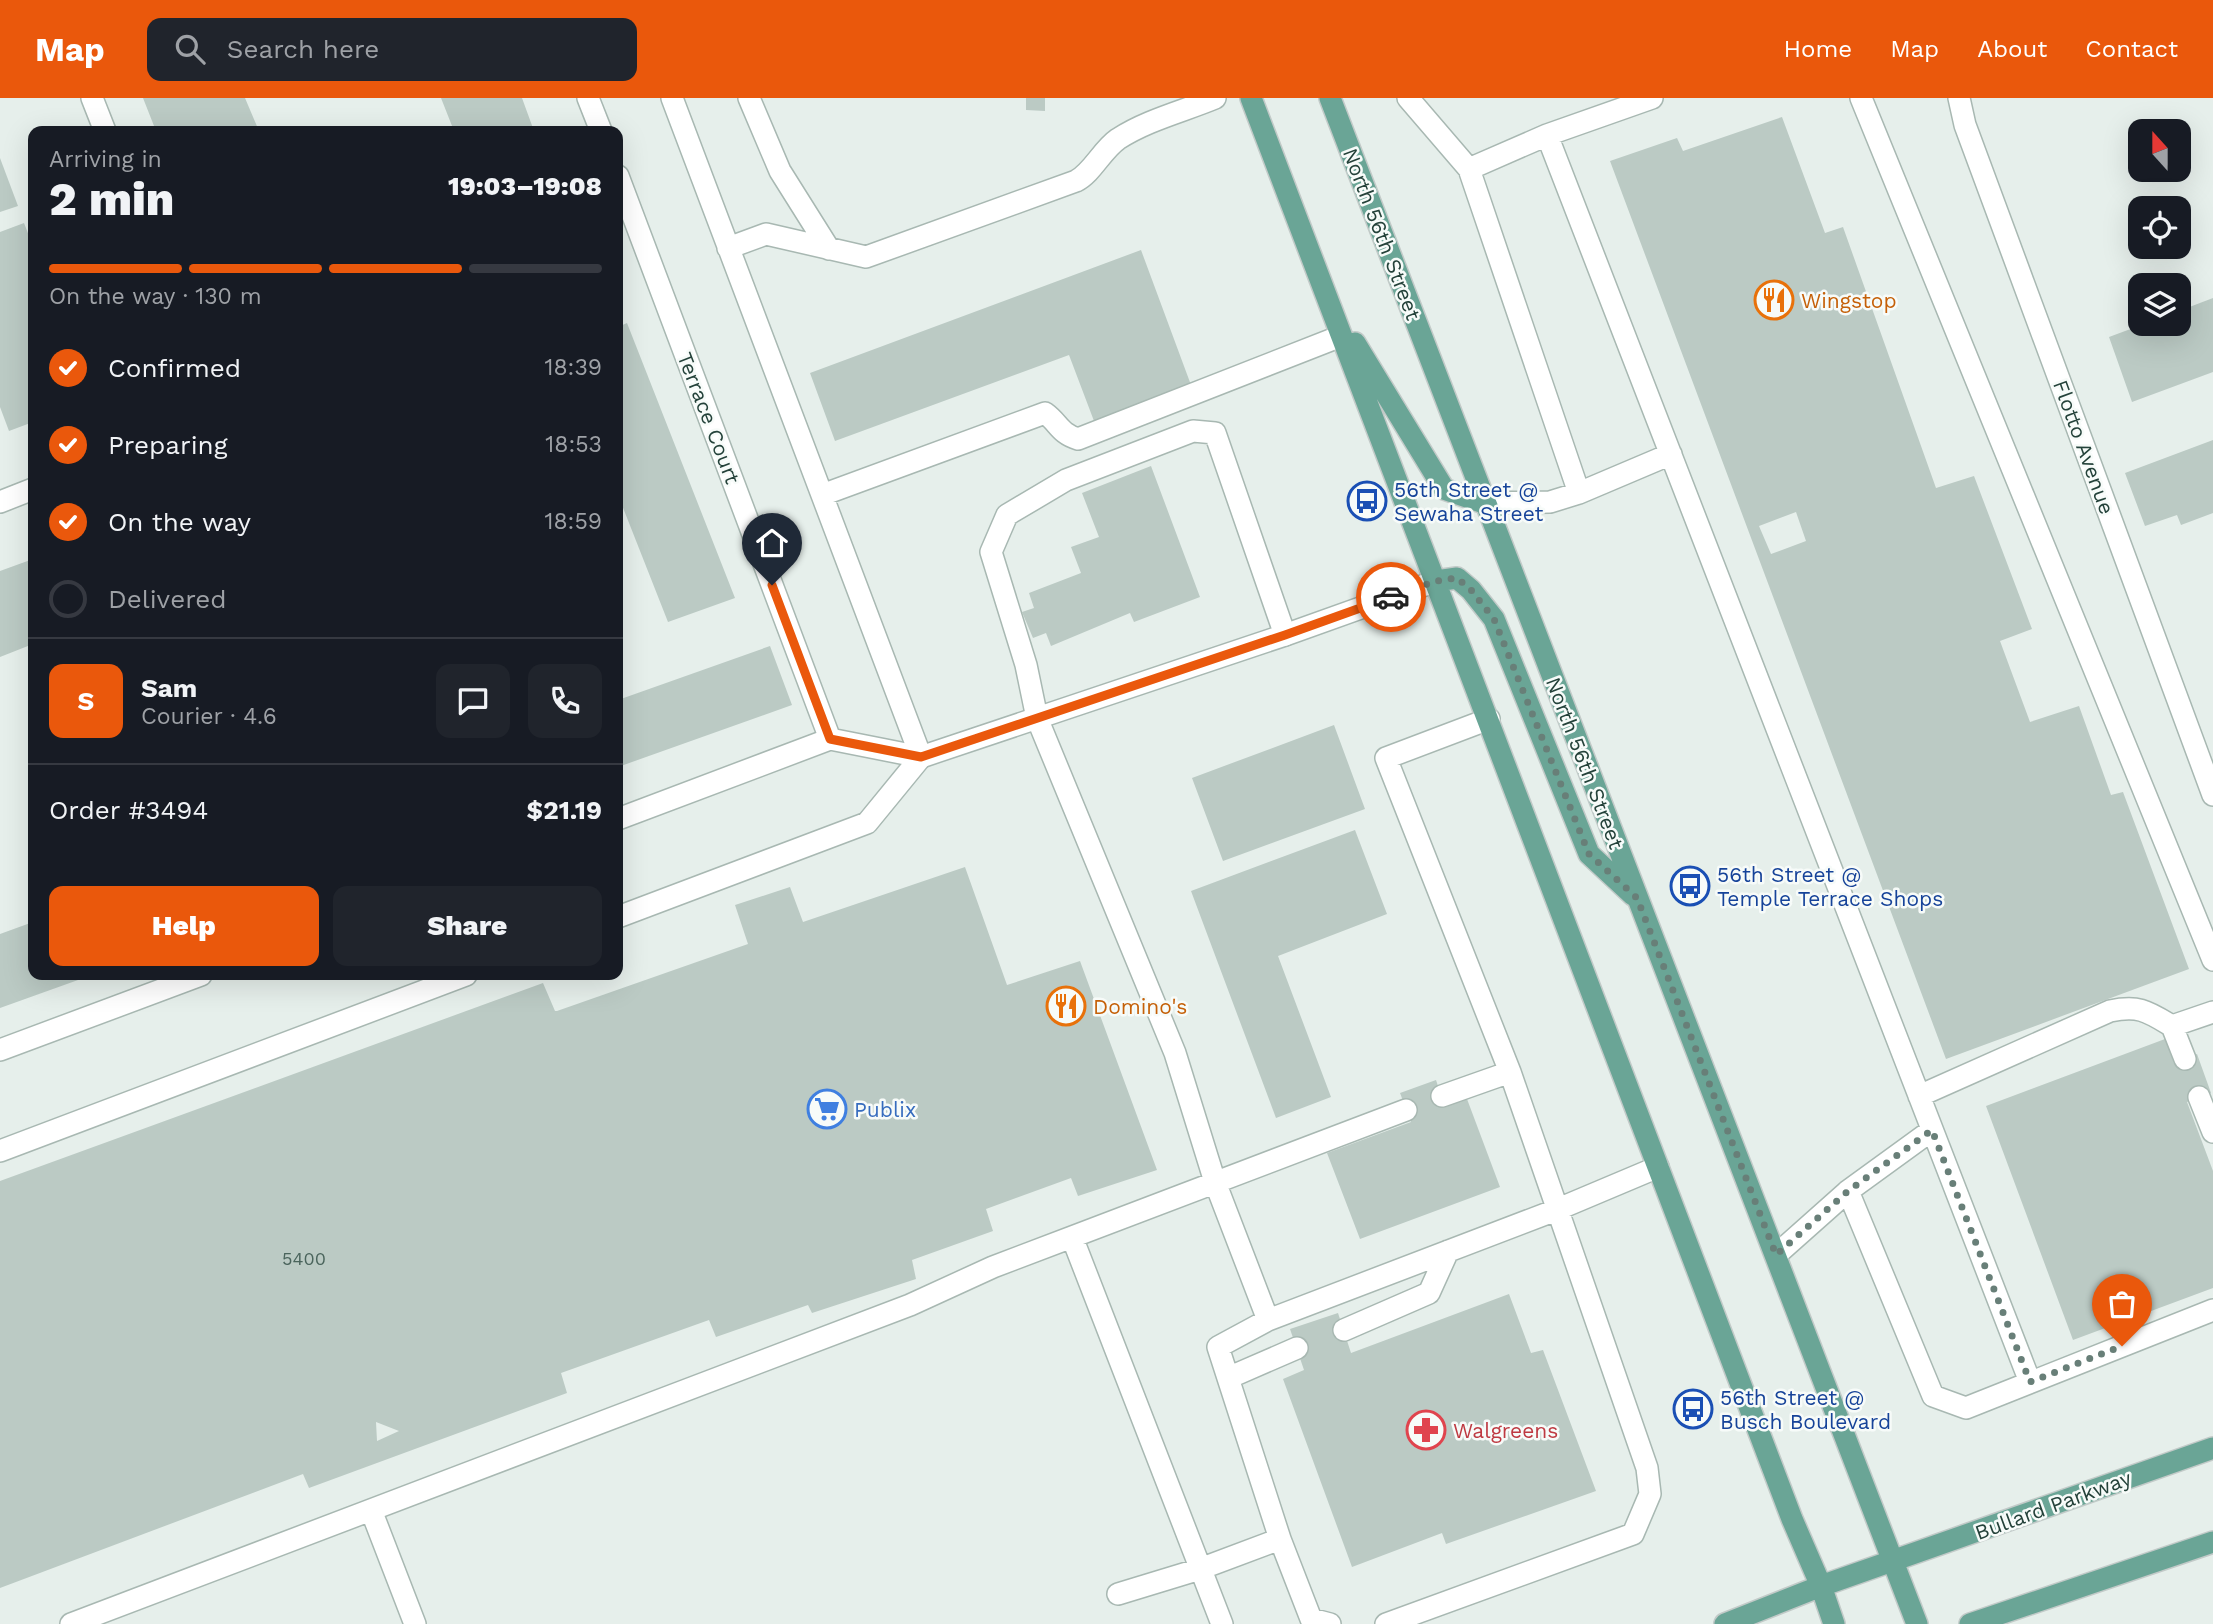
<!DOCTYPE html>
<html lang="en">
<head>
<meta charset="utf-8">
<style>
	body { margin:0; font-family:"Work Sans",sans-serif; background:#20242c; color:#f1f3f6; height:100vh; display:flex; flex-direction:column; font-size:26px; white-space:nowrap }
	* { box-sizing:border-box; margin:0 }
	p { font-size:23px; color:#9ea1a6 }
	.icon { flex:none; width:38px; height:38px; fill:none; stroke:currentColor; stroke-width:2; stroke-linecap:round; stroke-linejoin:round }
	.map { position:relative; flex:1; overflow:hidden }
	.side { position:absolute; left:28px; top:28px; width:595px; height:854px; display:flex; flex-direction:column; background:#171b24; border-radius:14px; box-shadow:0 7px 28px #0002 }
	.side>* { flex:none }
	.needle { width:46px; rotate:339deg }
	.buttons { position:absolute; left:2128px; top:21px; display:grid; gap:14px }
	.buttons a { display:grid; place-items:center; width:63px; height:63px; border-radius:14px; background:#171b24; box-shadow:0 7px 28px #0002; font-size:35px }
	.pin { position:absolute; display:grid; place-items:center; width:60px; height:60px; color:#fff; margin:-72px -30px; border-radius:50% 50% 50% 0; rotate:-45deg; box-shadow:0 0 7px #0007 }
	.pin .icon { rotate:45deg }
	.courier { position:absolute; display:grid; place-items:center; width:70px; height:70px; margin:-35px; border:5px solid #ea580c; border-radius:50%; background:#fff; color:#222; box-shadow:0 2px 9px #0007 }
	.head em { font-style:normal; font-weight:800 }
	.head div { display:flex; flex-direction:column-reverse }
	.head { display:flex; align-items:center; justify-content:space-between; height:119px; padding:0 21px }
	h1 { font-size:46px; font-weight:800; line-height:52px }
	.bar { display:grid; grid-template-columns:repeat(4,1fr); gap:10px 7px; align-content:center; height:84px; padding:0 21px }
	.bar i { height:9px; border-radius:5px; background:#363941 }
	.bar .selected { background:#ea580c }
	.bar p { grid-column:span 4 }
	.line { display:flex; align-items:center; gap:18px; padding:0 21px; border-top:2px solid #363941 }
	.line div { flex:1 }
	.round { display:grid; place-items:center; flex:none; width:74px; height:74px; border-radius:14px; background:#20242c }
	ol { padding:0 21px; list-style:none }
	li { display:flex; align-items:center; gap:21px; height:77px }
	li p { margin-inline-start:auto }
	li .icon { padding:7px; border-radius:50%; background:#ea580c; color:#fff; stroke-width:4 }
	li:last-child { color:#9ea1a6 }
	li i { width:38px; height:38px; border:4px solid #363941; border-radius:50% }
	.primary-button { display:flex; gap:14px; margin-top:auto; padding:14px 21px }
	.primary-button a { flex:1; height:80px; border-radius:14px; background:#ea580c; color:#fff; font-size:28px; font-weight:800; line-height:80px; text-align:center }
	.primary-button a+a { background:#20242c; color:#f1f3f6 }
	header { display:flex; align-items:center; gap:42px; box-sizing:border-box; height:98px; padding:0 35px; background:#ea580c; color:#fff }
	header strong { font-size:33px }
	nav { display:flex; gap:38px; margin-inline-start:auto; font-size:24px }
	.search { width:490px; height:63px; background:#20242c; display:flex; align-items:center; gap:18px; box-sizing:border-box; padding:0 24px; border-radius:14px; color:#9ea1a6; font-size:26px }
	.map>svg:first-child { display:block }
	.building { fill:#bbcac4; fill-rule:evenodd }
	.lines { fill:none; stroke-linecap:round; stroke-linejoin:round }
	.service-casing { stroke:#a8b8b2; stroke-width:24 }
	.minor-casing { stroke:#a8b8b2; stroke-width:24 }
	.primary-casing { stroke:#c2cac8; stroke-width:24 }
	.service { stroke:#fff; stroke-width:21 }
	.minor { stroke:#fff; stroke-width:21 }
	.primary { stroke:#6aa596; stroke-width:21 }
	.done { stroke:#687f78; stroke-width:7; stroke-dasharray:0 12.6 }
	.route { stroke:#ea580c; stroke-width:9 }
	.labels { text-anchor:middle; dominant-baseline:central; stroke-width:5; stroke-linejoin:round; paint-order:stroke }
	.number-label { font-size:18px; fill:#4a645c }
	.street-label { font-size:21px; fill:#24423a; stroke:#f7fbf9 }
	.food-label { font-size:21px; fill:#c56008; stroke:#f7fbf9; text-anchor:start }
	.transit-label { font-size:21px; fill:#164399; stroke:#f7fbf9; text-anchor:start }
	.shop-label { font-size:21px; fill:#366cbe; stroke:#f7fbf9; text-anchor:start }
	.health-label { font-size:21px; fill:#be3a42; stroke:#f7fbf9; text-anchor:start }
</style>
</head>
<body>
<header>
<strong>Map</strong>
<div class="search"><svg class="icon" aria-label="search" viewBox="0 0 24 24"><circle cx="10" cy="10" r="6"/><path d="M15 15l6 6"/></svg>Search here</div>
<nav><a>Home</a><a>Map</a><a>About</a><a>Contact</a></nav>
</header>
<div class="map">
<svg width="2213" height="1526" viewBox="0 0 2213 1526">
	<rect width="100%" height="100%" fill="#e6efeb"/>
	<path class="building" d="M143 0H245L259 33H156Z
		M441 0H522L534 33H454Z
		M1026 0H1045V13L1026 12Z
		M1782 19 1825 135 1843 129 1936 390 1974 378 2032 531 2000 543 2030 624 2079 608 2111 697 2123 694 2189 871 1946 961 1610 63 1677 40 1683 53ZM1796 414 1806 443 1771 456 1759 428Z
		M0 60 18 108 0 114Z
		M24 125 33 148V324L9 333 0 309V134Z
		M1141 152 1191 287 1094 323 1069 257 835 343 810 275Z
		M2213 200V274L2132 304 2109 239 2144 226H2179V213Z
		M627 225 735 500 668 524 618 397V229Z
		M2213 342V415L2181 427 2177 417 2145 428 2125 375Z
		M1151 368 1200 499 1134 524 1130 515 1051 548 1046 535 1033 540 1022 514 1034 510 1029 495 1081 475 1071 449 1099 439 1082 395Z
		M33 461V546L0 559V473Z
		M770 548 792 607 618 669V602Z
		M1334 627 1365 711 1223 763 1192 680Z
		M1355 732 1387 816 1278 858 1331 999 1276 1020 1191 793Z
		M965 769 1007 887 1080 863 1157 1072 1078 1098 1071 1080 986 1111 993 1133 912 1162 916 1181 812 1215 808 1207 716 1239 709 1222 561 1275 567 1295 309 1390 303 1376 0 1490V1083L543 885 555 913H557L748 846 735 807 790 789 803 824ZM376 1324 399 1333 377 1343Z
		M33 824V877H92L0 910V836Z
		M2165 941 2174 965 2197 956 2211 995 2187 1004 2213 1073V1190L2073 1242 1986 1008Z
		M1436 982 1445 1009 1467 1001 1500 1089 1360 1141 1327 1055 1411 1024 1400 995Z
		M1509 1196 1531 1255 1543 1252 1596 1393 1446 1446 1442 1435 1352 1469 1283 1281 1304 1272 1290 1231 1338 1215 1351 1255Z"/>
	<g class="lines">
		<defs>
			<path id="service" d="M749 0 780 73 829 151
				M1408 0 1469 71 1579 395
				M1861 0 2213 862
				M1547 37 2030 1284
				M1469 71 1547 37 1652 0
				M728 150 766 136 866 159 1076 83C1092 75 1102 52 1118 41 1147 22 1184 13 1215 0
				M822 397 1045 315C1059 325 1059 335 1078 341L1341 238
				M1484 405 1550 404 1579 395 1671 356
				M1285 537 1215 335 1193 333 1066 382 1007 417 991 454 1026 567 1037 620 1175 955 1215 1084 1268 1222 1556 1112 1658 1069
				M618 819 867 725 921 659 672 0
				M2172 928 2185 961
				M1442 998 1510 974
				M1919 998 2110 913C2139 907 2147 913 2172 928L2213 914
				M2199 999 2213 1034
				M0 1053 466 877
				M1848 1093 1933 1298 1966 1310 2213 1212
				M1072 1139 1406 1012
				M1776 1157 1848 1093 1932 1032
				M1268 1222 1218 1249 1280 1441
				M1344 1232 1429 1195 1448 1153
				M1228 1280 1297 1250
				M371 1412 415 1526
				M1118 1496 1200 1471 1280 1441 1311 1521 1330 1526
				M71 1526 910 1207 993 1169 1072 1139 1222 1526
				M1386 1526 1633 1436 1650 1396 1647 1370 1510 974 1386 660 1489 621"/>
			<path id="minor" d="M92 0 105 33
				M588 0 601 33
				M1959 0 1965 27 2213 697
				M618 78 830 641
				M0 404 33 391
				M618 721 830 641 921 659 1285 537 1436 483
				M0 952 201 877"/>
			<path id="primary" d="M1251 0 1792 1421 1821 1488 1834 1526
				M1330 0 1917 1526
				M1355 245 1444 391 1484 405
				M1436 483 1457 480 1471 492 1494 521 1589 756 1633 797
				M1725 1526 1821 1488 2213 1350
				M1970 1526 2213 1444"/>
		</defs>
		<use href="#service" class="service-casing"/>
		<use href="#minor" class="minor-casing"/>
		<use href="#primary" class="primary-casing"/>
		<use href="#service" class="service"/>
		<use href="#minor" class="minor"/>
		<use href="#primary" class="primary"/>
	</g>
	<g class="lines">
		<path class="done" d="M1391 499 1436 483 1457 480 1471 492 1494 521 1589 756 1637 800 1776 1157 1848 1093 1932 1032 2030 1284 2122 1248"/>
		<path class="route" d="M772 487 830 641 921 659 1285 537 1391 499"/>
	</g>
	<defs>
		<symbol id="restaurant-ring" viewBox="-11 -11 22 22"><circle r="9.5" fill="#f7fbf9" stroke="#e8710a" stroke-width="1.5"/><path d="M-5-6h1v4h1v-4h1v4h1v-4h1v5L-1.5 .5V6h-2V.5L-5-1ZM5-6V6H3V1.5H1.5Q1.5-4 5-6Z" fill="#e8710a"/></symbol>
		<symbol id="bus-ring" viewBox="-11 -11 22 22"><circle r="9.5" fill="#f7fbf9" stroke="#1a4fb4" stroke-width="1.5"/><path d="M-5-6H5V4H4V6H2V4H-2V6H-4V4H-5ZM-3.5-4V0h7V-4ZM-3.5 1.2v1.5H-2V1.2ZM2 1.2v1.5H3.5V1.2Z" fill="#1a4fb4"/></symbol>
		<symbol id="supermarket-ring" viewBox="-11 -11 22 22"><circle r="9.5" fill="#f7fbf9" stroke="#3f7fe0" stroke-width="1.5"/><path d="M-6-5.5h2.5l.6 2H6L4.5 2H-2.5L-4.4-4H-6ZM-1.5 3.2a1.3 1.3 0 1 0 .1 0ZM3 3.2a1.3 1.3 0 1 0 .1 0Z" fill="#3f7fe0"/></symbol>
		<symbol id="pharmacy-ring" viewBox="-11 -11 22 22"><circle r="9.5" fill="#f7fbf9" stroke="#e0444e" stroke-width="1.5"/><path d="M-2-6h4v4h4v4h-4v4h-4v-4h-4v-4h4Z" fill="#e0444e"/></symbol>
	</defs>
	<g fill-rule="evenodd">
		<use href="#restaurant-ring" x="1752" y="180" width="44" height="44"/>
		<use href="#bus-ring" x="1345" y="381" width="44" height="44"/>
		<use href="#bus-ring" x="1668" y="766" width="44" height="44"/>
		<use href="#restaurant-ring" x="1044" y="886" width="44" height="44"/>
		<use href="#supermarket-ring" x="805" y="989" width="44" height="44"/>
		<use href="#bus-ring" x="1671" y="1289" width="44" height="44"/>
		<use href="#pharmacy-ring" x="1404" y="1310" width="44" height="44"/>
	</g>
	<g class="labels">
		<g class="number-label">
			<text x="304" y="1160">5400</text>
		</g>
		<g class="street-label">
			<text transform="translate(1382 136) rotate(69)">North 56th Street</text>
			<text transform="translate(709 320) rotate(69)">Terrace Court</text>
			<text transform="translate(2084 349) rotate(70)">Flotto Avenue</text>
			<text transform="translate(1585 665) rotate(69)">North 56th Street</text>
			<text transform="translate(2053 1407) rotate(-20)">Bullard Parkway</text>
		</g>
		<g class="food-label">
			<text x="1801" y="202">Wingstop</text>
			<text x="1093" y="908">Domino's</text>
		</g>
		<g class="transit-label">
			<text x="1394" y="391">56th Street @<tspan x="1394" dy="24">Sewaha Street</tspan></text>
			<text x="1717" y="776">56th Street @<tspan x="1717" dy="24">Temple Terrace Shops</tspan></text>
			<text x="1720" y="1299">56th Street @<tspan x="1720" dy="24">Busch Boulevard</tspan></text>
		</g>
		<g class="shop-label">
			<text x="854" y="1011">Publix</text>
		</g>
		<g class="health-label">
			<text x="1453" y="1332">Walgreens</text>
		</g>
	</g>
</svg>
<div class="buttons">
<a><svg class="needle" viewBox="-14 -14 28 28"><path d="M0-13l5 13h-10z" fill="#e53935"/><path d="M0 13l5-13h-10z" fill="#9ea1a6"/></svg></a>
<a><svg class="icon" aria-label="locate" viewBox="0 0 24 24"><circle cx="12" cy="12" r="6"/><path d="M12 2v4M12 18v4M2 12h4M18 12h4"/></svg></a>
<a><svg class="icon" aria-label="layers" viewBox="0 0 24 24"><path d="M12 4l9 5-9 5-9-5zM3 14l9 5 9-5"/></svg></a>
</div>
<div class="pin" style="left:2122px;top:1248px;background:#ea580c"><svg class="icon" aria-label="bag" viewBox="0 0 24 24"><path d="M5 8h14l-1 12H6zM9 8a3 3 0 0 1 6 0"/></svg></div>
<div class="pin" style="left:772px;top:487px;background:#1f2937"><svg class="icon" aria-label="home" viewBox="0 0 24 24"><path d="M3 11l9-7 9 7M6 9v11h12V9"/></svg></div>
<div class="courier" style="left:1391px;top:499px"><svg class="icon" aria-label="car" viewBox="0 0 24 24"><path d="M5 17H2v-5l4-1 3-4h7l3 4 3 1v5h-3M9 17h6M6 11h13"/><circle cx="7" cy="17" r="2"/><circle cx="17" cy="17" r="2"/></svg></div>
<section class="side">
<div class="head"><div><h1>2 min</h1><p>Arriving in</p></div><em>19:03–19:08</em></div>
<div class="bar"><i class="selected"></i><i class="selected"></i><i class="selected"></i><i></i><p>On the way · 130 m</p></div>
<ol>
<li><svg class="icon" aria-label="check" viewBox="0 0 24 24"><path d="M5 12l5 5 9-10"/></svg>Confirmed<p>18:39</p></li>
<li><svg class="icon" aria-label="check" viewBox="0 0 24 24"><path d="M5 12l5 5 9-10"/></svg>Preparing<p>18:53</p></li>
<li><svg class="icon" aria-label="check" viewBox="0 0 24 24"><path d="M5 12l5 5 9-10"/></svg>On the way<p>18:59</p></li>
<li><i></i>Delivered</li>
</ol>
<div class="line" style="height:126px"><b class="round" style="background:#ea580c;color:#fff">S</b><div><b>Sam</b><p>Courier · 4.6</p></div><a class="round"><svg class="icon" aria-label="chat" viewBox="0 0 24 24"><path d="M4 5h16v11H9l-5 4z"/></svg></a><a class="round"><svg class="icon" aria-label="phone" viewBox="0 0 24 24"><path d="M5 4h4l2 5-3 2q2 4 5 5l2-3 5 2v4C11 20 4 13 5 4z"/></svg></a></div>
<div class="line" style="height:91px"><div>Order #3494</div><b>$21.19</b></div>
<div class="primary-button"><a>Help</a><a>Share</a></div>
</section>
</div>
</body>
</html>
